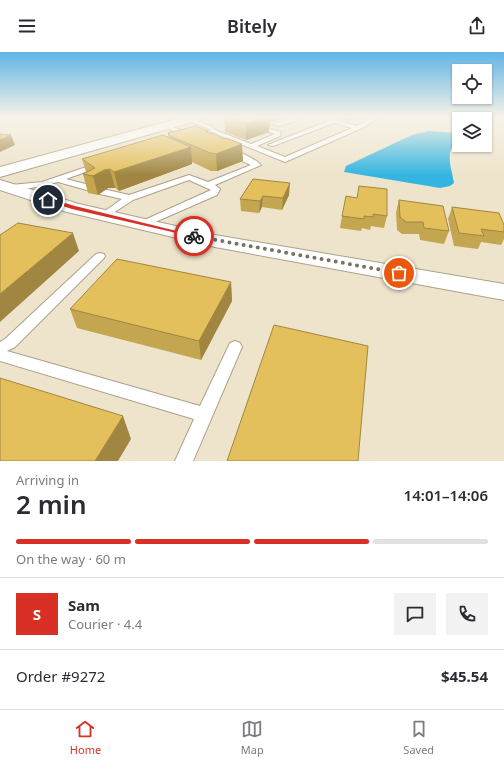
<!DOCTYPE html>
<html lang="en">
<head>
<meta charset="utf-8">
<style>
	body { margin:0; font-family:"Noto Sans",sans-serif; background:#f2f2f3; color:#2b2b33; height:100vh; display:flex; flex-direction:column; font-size:15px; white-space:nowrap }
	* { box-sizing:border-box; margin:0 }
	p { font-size:13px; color:#7c7c81 }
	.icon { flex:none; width:22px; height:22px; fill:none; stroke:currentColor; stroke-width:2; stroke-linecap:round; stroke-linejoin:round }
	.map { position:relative; height:409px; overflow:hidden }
	.sheet { display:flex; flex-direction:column; background:#fff; flex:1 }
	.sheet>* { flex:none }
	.controls { position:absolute; left:452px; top:12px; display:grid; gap:8px }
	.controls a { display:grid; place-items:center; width:40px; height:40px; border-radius:0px; background:#fff; box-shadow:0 1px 3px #0004; font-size:20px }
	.pin { position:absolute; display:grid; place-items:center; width:34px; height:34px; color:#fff; margin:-17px; border:2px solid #fff; border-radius:50%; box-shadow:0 1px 4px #0007 }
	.courier { position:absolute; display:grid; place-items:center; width:40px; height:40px; margin:-20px; border:3px solid #d93025; border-radius:50%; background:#fff; color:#222; box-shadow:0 1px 5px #0007 }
	.headline em { font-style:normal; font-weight:600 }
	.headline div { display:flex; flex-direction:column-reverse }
	.headline { display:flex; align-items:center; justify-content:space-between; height:68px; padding:0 16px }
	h1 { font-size:26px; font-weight:600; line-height:30px }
	.bar { display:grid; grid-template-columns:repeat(4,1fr); gap:6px 4px; align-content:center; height:48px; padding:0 16px }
	.bar i { height:5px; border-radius:3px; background:#e1e1e2 }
	.bar .active { background:#d93025 }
	.bar p { grid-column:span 4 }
	.line { display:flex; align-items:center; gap:10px; padding:0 16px; border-top:1px solid #e1e1e2 }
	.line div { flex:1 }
	.round { display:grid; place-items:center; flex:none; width:42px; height:42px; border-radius:0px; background:#f2f2f3 }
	header { display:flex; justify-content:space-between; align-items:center; height:52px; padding:0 16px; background:#fff; font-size:18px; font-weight:600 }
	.tabs { display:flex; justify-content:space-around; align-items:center; height:56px; border-top:1px solid #e1e1e2; background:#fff; font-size:11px; color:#7c7c81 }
	.tabs a { display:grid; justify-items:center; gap:2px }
	.tabs .active { color:#d93025 }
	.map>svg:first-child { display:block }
	.water { fill:#34b5e1 }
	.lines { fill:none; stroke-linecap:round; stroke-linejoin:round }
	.lane-casing { stroke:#aba28b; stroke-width:2 }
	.street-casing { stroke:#aba28b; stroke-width:2 }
	.primary-casing { stroke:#aba28b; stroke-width:2 }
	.lane { fill:#fff; fill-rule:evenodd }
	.street { fill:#fff; fill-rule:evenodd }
	.primary { fill:#fff; fill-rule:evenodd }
	.wall { fill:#c4a550 }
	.shaded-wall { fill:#a08641 }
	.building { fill:#e4c05d; stroke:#a08641 }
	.route { fill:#d93025 }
	.done { stroke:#787264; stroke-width:4; stroke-dasharray:0 7.2 }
</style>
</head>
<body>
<header><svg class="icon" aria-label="menu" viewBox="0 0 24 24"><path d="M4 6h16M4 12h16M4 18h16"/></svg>Bitely<svg class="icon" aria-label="share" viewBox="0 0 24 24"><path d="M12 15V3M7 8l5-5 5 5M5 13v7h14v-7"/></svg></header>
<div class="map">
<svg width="504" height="409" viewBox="0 0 504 409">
	<rect width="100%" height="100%" fill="#eee4cb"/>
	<path class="water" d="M429 79 459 81V90C443 96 452 117 454 131L450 134 440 136 344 120 346 114 412 83Z"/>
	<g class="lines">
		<defs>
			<path id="lane" d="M284 65H294L296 69 278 74 261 69 264 67 278 70 290 68Z
				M318 65H329L357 74 373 65H381L360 77 285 110 211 80 209 77 186 68 189 66 213 75 215 78 251 92 275 82 253 74V72L281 80 280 84 257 94 285 105 352 76 334 71 273 94 268 93 328 69Z
				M166 72 192 83 193 84 188 85 164 75 163 74Z
				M226 98C236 97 254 106 261 113L215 133 220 137 217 143 146 174 143 175 138 172 140 170 211 138 189 128 133 148 107 165 104 166 99 163 122 147 100 142 99 140 100 138 103 137 129 143 189 123 208 130 251 113 226 102Z
				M95 112H98L102 114 66 127 97 135 98 137 97 139 94 140 58 130 43 134 11 139 7 136 11 133 42 130Z
				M100 201 104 202 105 204 104 206 15 295 7 299 200 354 230 291 235 289 240 291 242 295 193 409H175L194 367 0 309V290L5 287 96 202Z"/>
			<path id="street" d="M0 128 79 152 215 183 504 232V248L215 195 67 160 0 138Z"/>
			<path id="primary" d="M184 65H205L203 67 0 125V115Z"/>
		</defs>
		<use href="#lane" class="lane-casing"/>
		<use href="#street" class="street-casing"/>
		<use href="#primary" class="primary-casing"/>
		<use href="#lane" class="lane"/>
		<use href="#street" class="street"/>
		<use href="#primary" class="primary"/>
	</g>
	<path class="wall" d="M224 65H284L272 70 270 69 269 80 246 88 225 80Z
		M336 65H357L348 69Z
		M208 79 209 81 243 109 217 119H211L192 110V112L119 139 115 136H108L98 143 88 141 83 122 86 120 82 107 169 85 168 81Z
		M253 127 289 143 282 158 262 155 259 161 241 159 240 147Z
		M359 134 387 164 384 176 371 174 370 178 362 176 361 179 340 176 342 164 357 146Z
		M399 148 449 179 444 192 420 188 419 182H402L397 178 396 160Z
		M452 155 504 173V187L501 193 481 190 478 197 454 194 448 167Z
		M231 230 232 249 201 308 77 276 70 257Z"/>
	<path class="shaded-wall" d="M267 65H270L269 80 246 88V72Z
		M272 65H284L272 70Z
		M349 65H357L348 69Z
		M11 83 15 93 0 100V88Z
		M242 92 243 109 217 119 216 102Z
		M191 95 192 112 119 139 114 120Z
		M110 117 115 136H108L98 143 93 124 104 118Z
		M290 131 289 143 282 158 283 146Z
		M263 144 262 155 259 161 260 149Z
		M73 181 79 199 0 270V242Z
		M231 230 232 249 201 308 199 289Z
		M123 364 131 387 118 409H95Z"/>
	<path class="building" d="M227 65H267L246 72Z
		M195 74 208 79 206 80 211 82 214 81 223 87 226 86 242 92 216 102 210 101 168 83 170 82 168 81Z
		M0 82 11 83 0 88Z
		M163 83 191 95 114 120 110 117 104 118 93 124 83 122 95 116 82 107Z
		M253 127 290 131 283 146 263 144 260 149 240 147Z
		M359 134 387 137V164L373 162V165L364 164V167L342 164 346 144 357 146Z
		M399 148 443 154 449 179 424 176 423 170H406L400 165Z
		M452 155 499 161 504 173V180L481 177 484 184 459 181Z
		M18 171 73 181 0 242V183Z
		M117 207 231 230 199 289 70 257Z
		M274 273 368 294 358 409H227Z
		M0 326 123 364 95 409H0Z"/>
	<linearGradient id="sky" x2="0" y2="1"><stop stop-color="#60b4e5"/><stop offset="0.53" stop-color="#f7f3e8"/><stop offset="1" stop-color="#f7f3e8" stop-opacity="0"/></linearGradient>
	<rect width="504" height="123" fill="url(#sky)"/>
	<path class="route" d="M48 146 75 154 197 184 194 185 72 157 47 149V147Z"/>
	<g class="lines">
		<path class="done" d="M194 184 399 221"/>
	</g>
</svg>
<div class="controls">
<a><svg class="icon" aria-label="locate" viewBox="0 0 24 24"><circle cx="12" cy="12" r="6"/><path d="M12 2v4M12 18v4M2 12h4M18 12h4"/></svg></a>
<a><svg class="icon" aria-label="layers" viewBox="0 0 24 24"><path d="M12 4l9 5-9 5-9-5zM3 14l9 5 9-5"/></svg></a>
</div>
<div class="pin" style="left:399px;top:221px;background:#ea580c"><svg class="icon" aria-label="bag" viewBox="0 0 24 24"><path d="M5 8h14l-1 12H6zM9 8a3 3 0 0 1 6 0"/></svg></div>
<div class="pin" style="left:48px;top:148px;background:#1f2937"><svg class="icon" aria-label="home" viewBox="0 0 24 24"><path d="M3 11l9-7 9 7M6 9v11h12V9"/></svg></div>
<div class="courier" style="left:194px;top:184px"><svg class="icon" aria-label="bike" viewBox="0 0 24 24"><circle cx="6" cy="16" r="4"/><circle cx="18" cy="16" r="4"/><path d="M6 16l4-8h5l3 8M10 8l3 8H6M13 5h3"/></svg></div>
</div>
<section class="sheet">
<div class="headline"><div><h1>2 min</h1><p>Arriving in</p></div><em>14:01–14:06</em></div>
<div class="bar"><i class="active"></i><i class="active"></i><i class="active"></i><i></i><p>On the way · 60 m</p></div>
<div class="line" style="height:72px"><b class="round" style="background:#d93025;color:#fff">S</b><div><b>Sam</b><p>Courier · 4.4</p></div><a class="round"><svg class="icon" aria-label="chat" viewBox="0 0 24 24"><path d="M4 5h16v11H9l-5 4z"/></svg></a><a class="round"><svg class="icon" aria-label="phone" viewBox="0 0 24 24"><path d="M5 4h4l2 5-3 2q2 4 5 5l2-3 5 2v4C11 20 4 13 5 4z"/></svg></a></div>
<div class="line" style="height:52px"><div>Order #9272</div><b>$45.54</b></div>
</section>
<nav class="tabs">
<a class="active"><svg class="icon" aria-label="home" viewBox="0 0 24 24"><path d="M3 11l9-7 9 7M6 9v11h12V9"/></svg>Home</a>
<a><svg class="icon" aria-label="map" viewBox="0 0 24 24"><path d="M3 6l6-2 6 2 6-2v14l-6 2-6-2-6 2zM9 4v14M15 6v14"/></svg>Map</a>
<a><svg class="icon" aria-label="saved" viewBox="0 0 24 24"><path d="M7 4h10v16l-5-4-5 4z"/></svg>Saved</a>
</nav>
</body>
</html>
